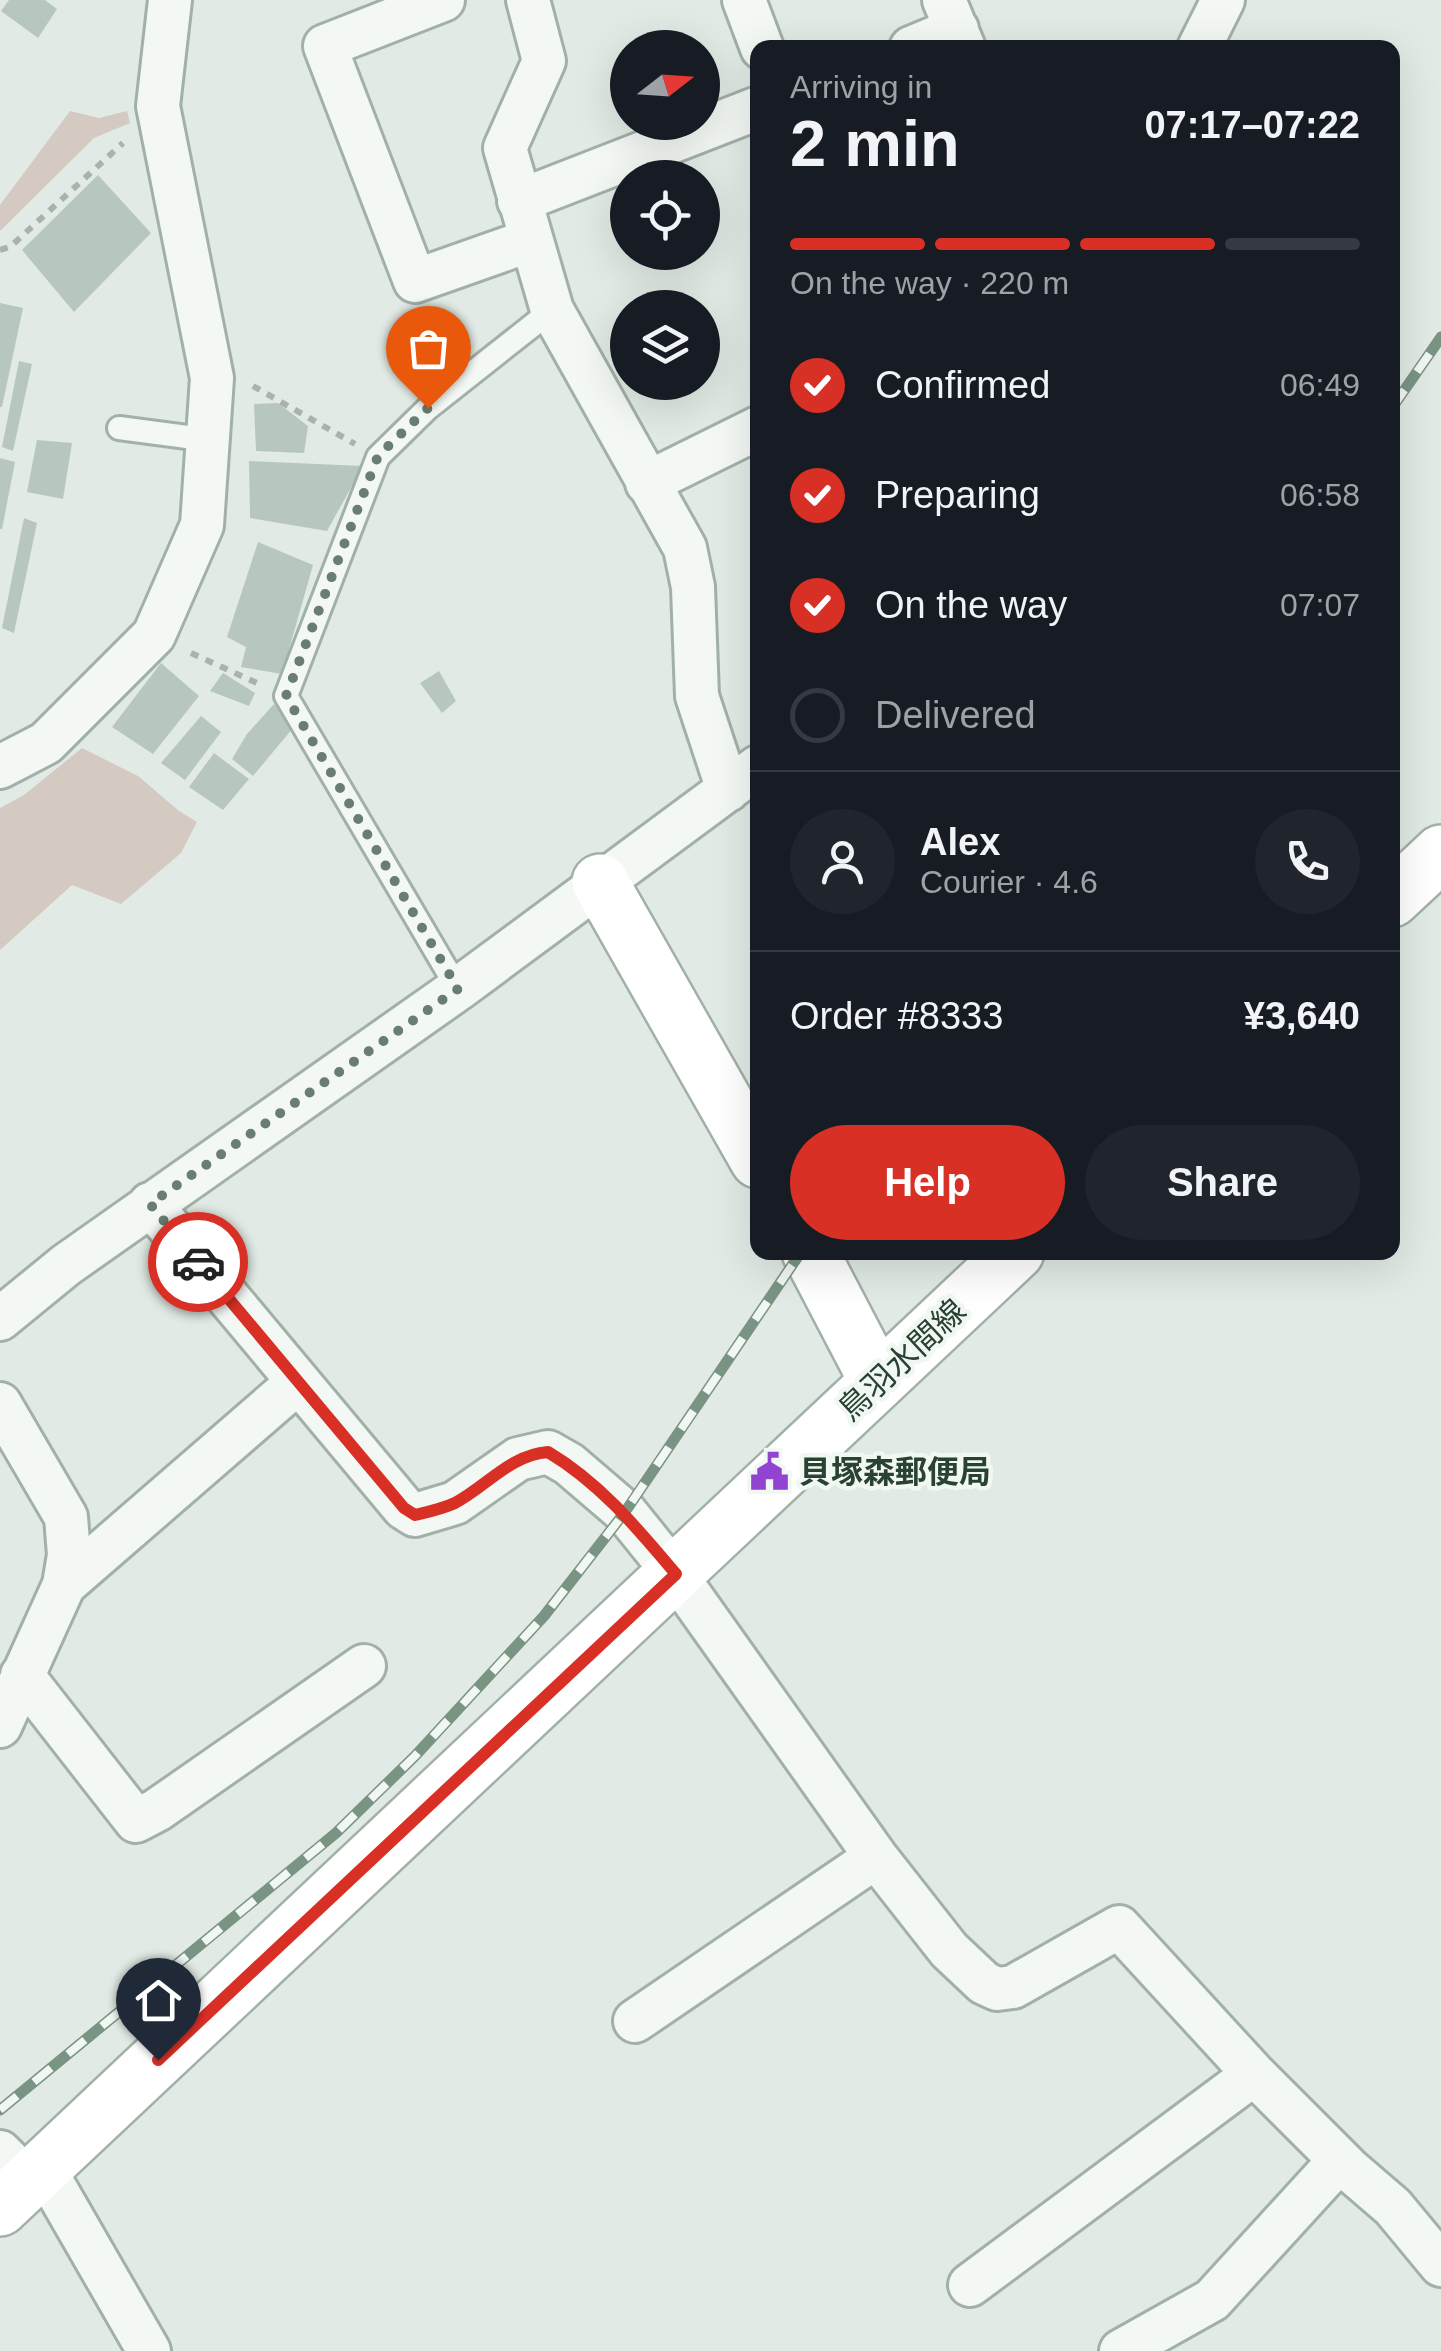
<!DOCTYPE html>
<html lang="en">
<head>
<meta charset="utf-8">
<style>
	body { margin:0; font-family:Arial,"Noto Sans JP",sans-serif; background:#20242c; color:#f1f3f6; height:100vh; display:flex; flex-direction:column; font-size:38px; white-space:nowrap }
	* { box-sizing:border-box; margin:0 }
	p { font-size:32px; color:#9ea1a6 }
	.icon { flex:none; width:55px; height:55px; fill:none; stroke:currentColor; stroke-width:2; stroke-linecap:round; stroke-linejoin:round }
	.map { position:relative; flex:1; overflow:hidden }
	.panel { position:absolute; left:750px; top:40px; width:650px; height:1220px; display:flex; flex-direction:column; background:#171b24; border-radius:20px; box-shadow:0 10px 40px #0002 }
	.panel>* { flex:none }
	.needle { width:65px; rotate:73deg }
	.tools { position:absolute; left:610px; top:30px; display:grid; gap:20px }
	.tools a { display:grid; place-items:center; width:110px; height:110px; border-radius:50%; background:#171b24; box-shadow:0 10px 40px #0002; font-size:50px }
	.pin { position:absolute; display:grid; place-items:center; width:85px; height:85px; color:#fff; margin:-102px -42px; border-radius:50% 50% 50% 0; rotate:-45deg; box-shadow:0 0 10px #0007 }
	.pin .icon { rotate:45deg }
	.courier { position:absolute; display:grid; place-items:center; width:100px; height:100px; margin:-50px; border:8px solid #d93025; border-radius:50%; background:#fff; color:#222; box-shadow:0 2px 12px #0007 }
	.headline em { font-style:normal; font-weight:700 }
	.headline div { display:flex; flex-direction:column-reverse }
	.headline { display:flex; align-items:center; justify-content:space-between; height:170px; padding:0 40px }
	h1 { font-size:65px; font-weight:700; line-height:75px }
	.bar { display:grid; grid-template-columns:repeat(4,1fr); gap:15px 10px; align-content:center; height:120px; padding:0 40px }
	.bar i { height:12px; border-radius:8px; background:#363941 }
	.bar .current { background:#d93025 }
	.bar p { grid-column:span 4 }
	.line { display:flex; align-items:center; gap:25px; padding:0 40px; border-top:2px solid #363941 }
	.line div { flex:1 }
	.round { display:grid; place-items:center; flex:none; width:105px; height:105px; border-radius:52px; background:#20242c }
	ol { padding:0 40px; list-style:none }
	li { display:flex; align-items:center; gap:30px; height:110px }
	li p { margin-inline-start:auto }
	li .icon { padding:10px; border-radius:50%; background:#d93025; color:#fff; stroke-width:4 }
	li:last-child { color:#9ea1a6 }
	li i { width:55px; height:55px; border:5px solid #363941; border-radius:50% }
	.cta { display:flex; gap:20px; margin-top:auto; padding:20px 40px }
	.cta a { flex:1; height:115px; border-radius:60px; background:#d93025; color:#fff; font-size:40px; font-weight:700; line-height:115px; text-align:center }
	.cta a+a { background:#20242c; color:#f1f3f6 }
	.map>svg:first-child { display:block }
	.green { fill:#d4cac2 }
	.building { fill:#b8c7bd }
	.lines { fill:none; stroke-linecap:round; stroke-linejoin:round }
	.lane-casing { stroke:#a2b1a7; stroke-width:28 }
	.street-casing { stroke:#a2b1a7; stroke-width:48 }
	.secondary-casing { stroke:#a2b1a7; stroke-width:60 }
	.path { stroke:#a7b3ab; stroke-width:6; stroke-dasharray:8 8; stroke-linecap:butt }
	.lane { stroke:#f4f8f5; stroke-width:22 }
	.street { stroke:#f4f8f5; stroke-width:42 }
	.secondary { stroke:#fff; stroke-width:55 }
	.rail-casing { stroke:#7a9483; stroke-width:11 }
	.rail { stroke:#f1f7f3; stroke-width:8; stroke-dasharray:22; stroke-linecap:butt }
	.done { stroke:#697d70; stroke-width:10; stroke-dasharray:0 18 }
	.route { stroke:#d93025; stroke-width:12 }
	.labels { text-anchor:middle; dominant-baseline:central; stroke-width:9; stroke-linejoin:round; paint-order:stroke }
	.street-label { font-size:32px; fill:#294232; stroke:#f1f7f3 }
	.poi-label { font-size:32px; font-weight:bold; fill:#294232; stroke:#f1f7f3; text-anchor:start }
</style>
</head>
<body>
<div class="map">
<svg width="1441" height="2351" viewBox="0 0 1441 2351">
	<rect width="100%" height="100%" fill="#e1eae4"/>
	<path class="green" d="M70 111 99 118 127 111 130 123 94 138 0 231V205Z
		M82 748 138 776 179 811 197 822 181 853 121 904 72 885 0 950V808L24 795Z"/>
	<path class="building" d="M9 0H45L57 9 38 38 1 11Z
		M98 175 151 233 74 312 22 250Z
		M0 303 23 308 2 407H0Z
		M19 361 32 364 13 451 2 447Z
		M278 403 308 426 304 453 256 451 254 404Z
		M37 440 72 443 63 499 27 492Z
		M0 458 15 462 2 529H0Z
		M249 461 363 466 327 531 250 518Z
		M24 518 37 523 14 633 2 628Z
		M258 542 313 565 282 674 241 667 246 647 227 637Z
		M161 663 199 696 153 754 112 727Z
		M439 671 456 701 442 713 420 683Z
		M223 673 255 693 249 706 210 691Z
		M274 704 293 728 253 776 232 759 247 734Z
		M201 716 221 732 185 780 161 763Z
		M214 753 249 779 223 810 189 787Z"/>
	<g class="lines">
		<defs>
			<path id="lane" d="M119 428 210 440
				M458 989 286 696 378 457 428 408 552 310"/>
			<path id="street" d="M443 0 325 46 415 281 531 240
				M528 0 544 61 505 148 552 310 685 548 693 587 697 696 728 790
				M744 0 762 48
				M944 0 964 48
				M911 48 957 29
				M1199 48 1223 0
				M519 201 758 108
				M647 483 758 428
				M0 767 46 743 154 635 202 525 212 378 158 106 170 0
				M150 1204 404 1508 415 1515 455 1503 518 1459 548 1452 569 1464 625 1512 675 1574 876 1857 949 1950 984 1983 997 1989 1013 1987 1119 1927 1254 2074 1350 2170 1393 2207 1441 2265
				M0 1319 66 1265 458 989 758 767
				M0 1404 66 1517 69 1555 64 1585 0 1726
				M64 1585 298 1382
				M22 1675 136 1821 157 1810 364 1666
				M635 2021 876 1857
				M0 2152 29 2181
				M43 2167 149 2351
				M970 2285 1254 2074
				M1121 2351 1212 2300 1340 2160"/>
			<path id="secondary" d="M600 882 758 1160
				M1392 899 1441 853
				M810 1252 878 1382
				M0 2208 1016 1252"/>
		</defs>
		<use href="#lane" class="lane-casing"/>
		<use href="#street" class="street-casing"/>
		<use href="#secondary" class="secondary-casing"/>
		<path class="path" d="M0 250 10 247 123 143
			M253 386 355 444
			M191 653 257 683"/>
		<use href="#lane" class="lane"/>
		<use href="#street" class="street"/>
		<use href="#secondary" class="secondary"/>
		<defs>
			<path id="rail" d="M1392 408 1441 337
				M0 2110 336 1833 415 1756 544 1616 625 1512 801 1252"/>
		</defs>
		<use href="#rail" class="rail-casing"/>
		<use href="#rail" class="rail"/>
	</g>
	<g class="lines">
		<path class="done" d="M198 1262 150 1204 458 989 286 696 378 456 428 408"/>
		<path class="route" d="M158 2060 676 1574C637 1528 600 1483 548 1452 510 1455 487 1486 455 1503 442 1509 428 1512 415 1515L404 1508 198 1262"/>
	</g>
	<defs>
		<symbol id="civic-bare" viewBox="-9 -9 18 18"><path d="M-.6-6.5H3V-4.5H.6V-3L4-1V1h2V6H-6V1h2V-1L-.6-3ZM-1.2 2.5V6h2.4V2.5Z" fill="#9343d2" stroke="#f1f7f3" stroke-width="2.5" paint-order="stroke"/></symbol>
	</defs>
	<g fill-rule="evenodd">
		<use href="#civic-bare" x="742" y="1444" width="55" height="55"/>
	</g>
	<g class="labels">
		<g class="street-label">
			<text transform="translate(902 1360) rotate(-43)">鳥羽水間線</text>
		</g>
		<g class="poi-label">
			<text x="799" y="1472">貝塚森郵便局</text>
		</g>
	</g>
</svg>
<div class="tools">
<a><svg class="needle" viewBox="-14 -14 28 28"><path d="M0-13l5 13h-10z" fill="#e53935"/><path d="M0 13l5-13h-10z" fill="#9ea1a6"/></svg></a>
<a><svg class="icon" aria-label="locate" viewBox="0 0 24 24"><circle cx="12" cy="12" r="6"/><path d="M12 2v4M12 18v4M2 12h4M18 12h4"/></svg></a>
<a><svg class="icon" aria-label="layers" viewBox="0 0 24 24"><path d="M12 4l9 5-9 5-9-5zM3 14l9 5 9-5"/></svg></a>
</div>
<div class="pin" style="left:428px;top:408px;background:#ea580c"><svg class="icon" aria-label="bag" viewBox="0 0 24 24"><path d="M5 8h14l-1 12H6zM9 8a3 3 0 0 1 6 0"/></svg></div>
<div class="pin" style="left:158px;top:2060px;background:#1f2937"><svg class="icon" aria-label="home" viewBox="0 0 24 24"><path d="M3 11l9-7 9 7M6 9v11h12V9"/></svg></div>
<div class="courier" style="left:198px;top:1262px"><svg class="icon" aria-label="car" viewBox="0 0 24 24"><path d="M5 17H2v-5l4-1 3-4h7l3 4 3 1v5h-3M9 17h6M6 11h13"/><circle cx="7" cy="17" r="2"/><circle cx="17" cy="17" r="2"/></svg></div>
<section class="panel">
<div class="headline"><div><h1>2 min</h1><p>Arriving in</p></div><em>07:17–07:22</em></div>
<div class="bar"><i class="current"></i><i class="current"></i><i class="current"></i><i></i><p>On the way · 220 m</p></div>
<ol>
<li><svg class="icon" aria-label="check" viewBox="0 0 24 24"><path d="M5 12l5 5 9-10"/></svg>Confirmed<p>06:49</p></li>
<li><svg class="icon" aria-label="check" viewBox="0 0 24 24"><path d="M5 12l5 5 9-10"/></svg>Preparing<p>06:58</p></li>
<li><svg class="icon" aria-label="check" viewBox="0 0 24 24"><path d="M5 12l5 5 9-10"/></svg>On the way<p>07:07</p></li>
<li><i></i>Delivered</li>
</ol>
<div class="line" style="height:180px"><a class="round"><svg class="icon" aria-label="person" viewBox="0 0 24 24"><circle cx="12" cy="8" r="4"/><path d="M4 21q1-7 8-7t8 7"/></svg></a><div><b>Alex</b><p>Courier · 4.6</p></div><a class="round"><svg class="icon" aria-label="phone" viewBox="0 0 24 24"><path d="M5 4h4l2 5-3 2q2 4 5 5l2-3 5 2v4C11 20 4 13 5 4z"/></svg></a></div>
<div class="line" style="height:130px"><div>Order #8333</div><b>¥3,640</b></div>
<div class="cta"><a>Help</a><a>Share</a></div>
</section>
</div>
</body>
</html>
